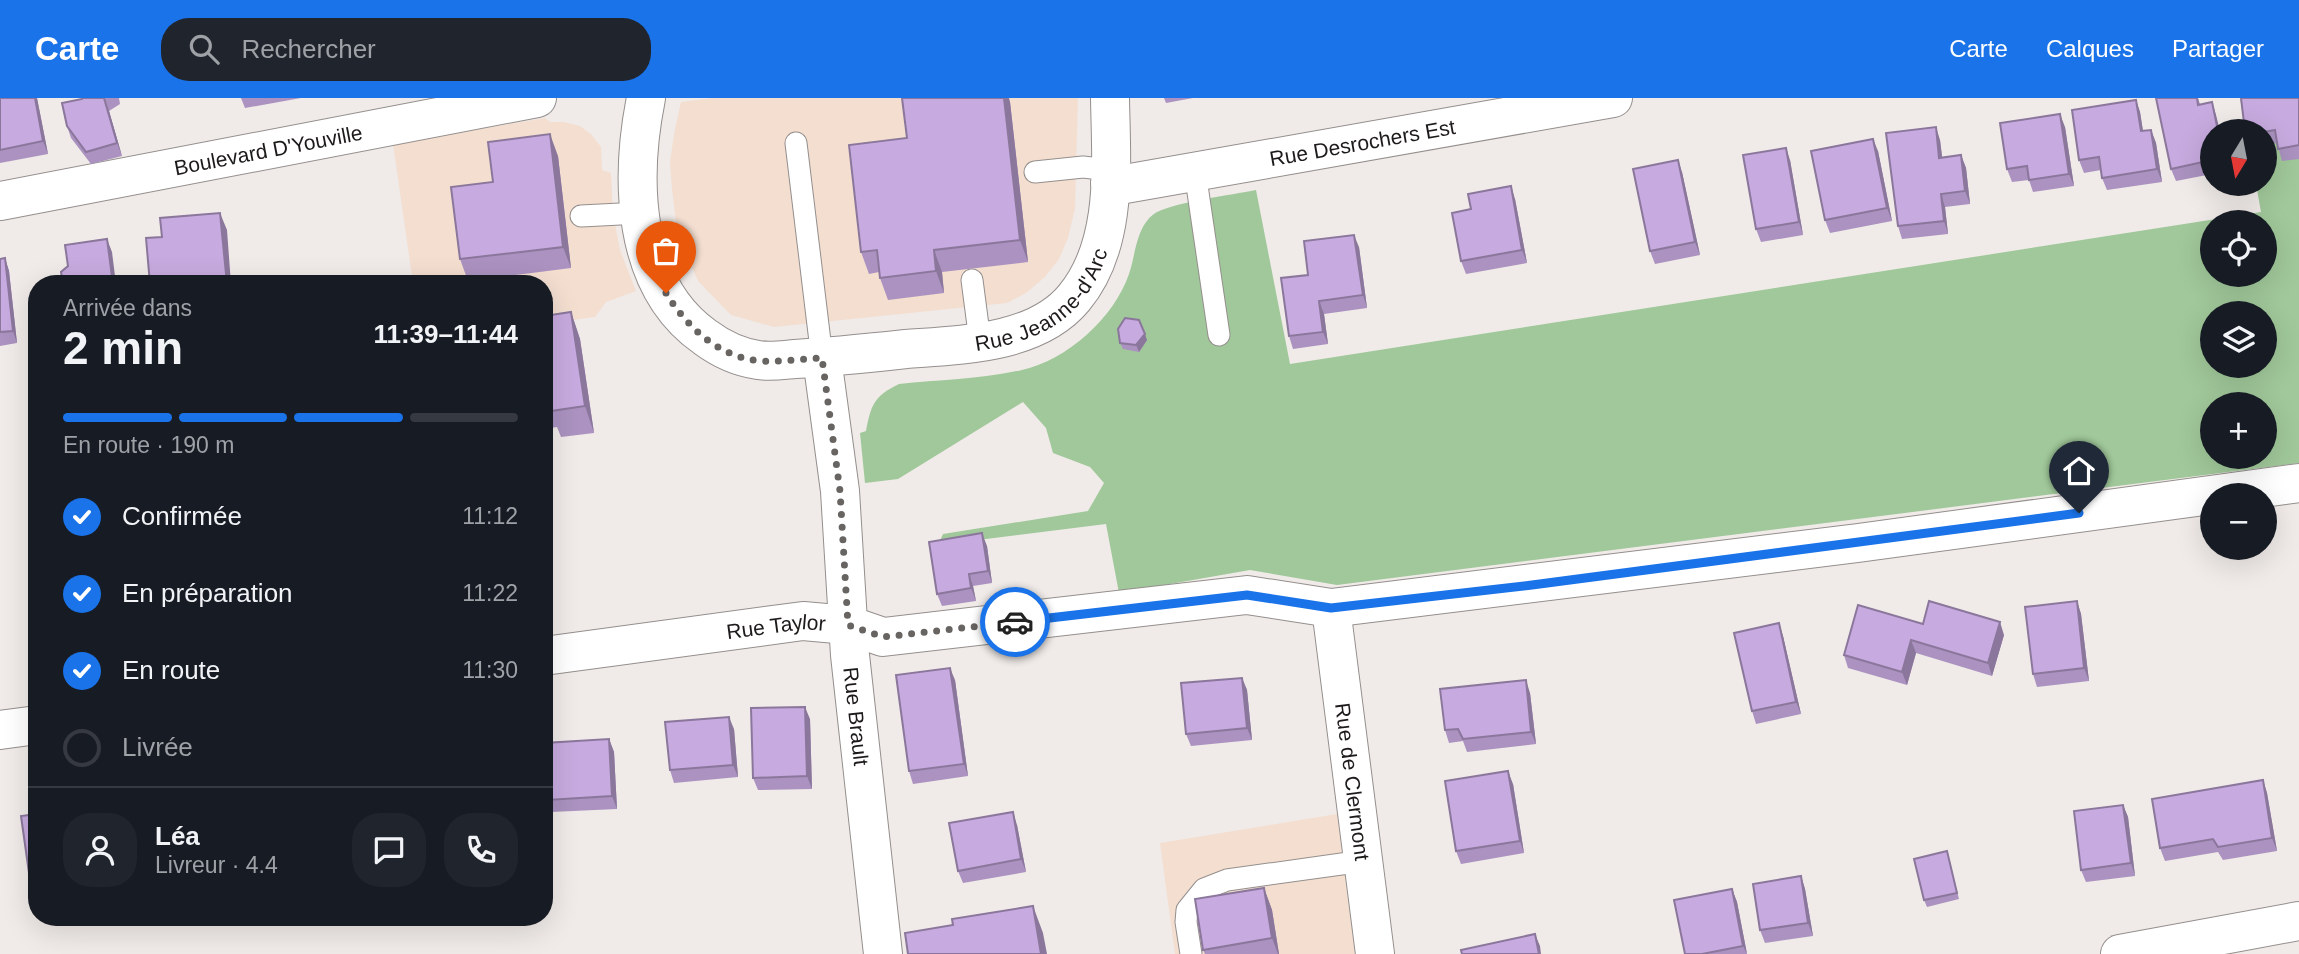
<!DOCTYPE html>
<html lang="fr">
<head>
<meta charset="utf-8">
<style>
	body { margin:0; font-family:Helvetica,sans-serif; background:#20242c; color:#f1f3f6; height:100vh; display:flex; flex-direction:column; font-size:26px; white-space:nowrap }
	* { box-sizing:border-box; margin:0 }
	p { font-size:23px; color:#9ea1a6 }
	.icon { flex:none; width:38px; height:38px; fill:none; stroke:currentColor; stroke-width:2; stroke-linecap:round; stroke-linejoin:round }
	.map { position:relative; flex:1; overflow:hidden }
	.side { position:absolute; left:28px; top:177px; width:525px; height:651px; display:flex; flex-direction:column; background:#171b24; border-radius:28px; box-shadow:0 7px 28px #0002 }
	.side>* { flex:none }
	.needle { width:46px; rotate:190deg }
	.buttons { position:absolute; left:2200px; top:21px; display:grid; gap:14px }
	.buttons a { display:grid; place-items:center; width:77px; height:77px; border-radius:50%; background:#171b24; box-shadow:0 7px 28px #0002; font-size:35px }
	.pin { position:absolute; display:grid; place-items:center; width:60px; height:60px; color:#fff; margin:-72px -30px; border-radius:50% 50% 50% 0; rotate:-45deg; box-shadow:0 0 7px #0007 }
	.pin .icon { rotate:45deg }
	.courier { position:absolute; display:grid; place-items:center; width:70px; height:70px; margin:-35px; border:5px solid #1a73e8; border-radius:50%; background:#fff; color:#222; box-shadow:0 2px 9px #0007 }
	.headline em { font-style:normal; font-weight:700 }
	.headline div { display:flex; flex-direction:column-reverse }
	.headline { display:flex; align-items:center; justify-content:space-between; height:119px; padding:0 35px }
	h1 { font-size:46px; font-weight:700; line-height:52px }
	.bar { display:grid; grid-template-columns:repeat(4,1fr); gap:10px 7px; align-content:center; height:84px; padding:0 35px }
	.bar i { height:9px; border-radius:5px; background:#363941 }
	.bar .on { background:#1a73e8 }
	.bar p { grid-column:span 4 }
	.line { display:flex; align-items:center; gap:18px; padding:0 35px; border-top:2px solid #363941 }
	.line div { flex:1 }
	.round { display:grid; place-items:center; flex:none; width:74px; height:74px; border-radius:28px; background:#20242c }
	ol { padding:0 35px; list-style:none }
	li { display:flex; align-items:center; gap:21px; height:77px }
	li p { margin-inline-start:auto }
	li .icon { padding:7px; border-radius:50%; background:#1a73e8; color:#fff; stroke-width:4 }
	li:last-child { color:#9ea1a6 }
	li i { width:38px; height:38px; border:4px solid #363941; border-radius:50% }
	header { display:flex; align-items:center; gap:42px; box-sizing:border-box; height:98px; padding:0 35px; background:#1a73e8; color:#fff }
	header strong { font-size:33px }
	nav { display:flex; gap:38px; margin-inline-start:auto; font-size:24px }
	.search { width:490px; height:63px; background:#20242c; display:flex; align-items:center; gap:18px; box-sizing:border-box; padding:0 24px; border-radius:28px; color:#9ea1a6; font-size:26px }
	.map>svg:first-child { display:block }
	.commercial { fill:#f3ded0 }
	.green { fill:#a0c89a; fill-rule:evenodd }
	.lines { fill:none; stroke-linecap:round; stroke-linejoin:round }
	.lane-casing { stroke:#948f8d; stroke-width:23 }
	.street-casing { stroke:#948f8d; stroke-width:40 }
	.secondary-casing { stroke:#948f8d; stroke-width:40 }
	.lane { stroke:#fff; stroke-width:21 }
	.street { stroke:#fff; stroke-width:38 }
	.secondary { stroke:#fff; stroke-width:38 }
	.wall { fill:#ab92c0 }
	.shaded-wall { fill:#8b779c }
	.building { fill:#c7aadf; stroke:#8b779c; stroke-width:2 }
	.done { stroke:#676462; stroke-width:7; stroke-dasharray:0 12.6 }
	.route { stroke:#1a73e8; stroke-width:9 }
	.labels { text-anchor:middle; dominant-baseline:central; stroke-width:5; stroke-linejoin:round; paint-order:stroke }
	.street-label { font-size:21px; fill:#1d1b1a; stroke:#fef8f5 }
</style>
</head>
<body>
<header>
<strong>Carte</strong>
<div class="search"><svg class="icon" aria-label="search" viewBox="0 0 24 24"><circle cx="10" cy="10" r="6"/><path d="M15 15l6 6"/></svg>Rechercher</div>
<nav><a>Carte</a><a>Calques</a><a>Partager</a></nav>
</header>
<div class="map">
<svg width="2299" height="856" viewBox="0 0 2299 856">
	<rect width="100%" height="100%" fill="#f0ebe8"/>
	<path class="commercial" d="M713 0H1078L1075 110 1068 140 1059 161 1045 179 1026 195 1007 205 774 229 731 217 698 183 684 151 676 124 672 91 670 64 674 36 681 4Z
		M545 20 550 24H564L580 28 591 36 601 49 602 72 611 75 613 116 620 152 636 193 606 204 595 219 544 226V186L413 185 393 46Z
		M1337 716 1355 856H1175L1160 745Z"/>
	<path class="green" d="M2240 0H2299V365L1337 487 1250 472 1119 495 1106 426 938 447 943 436 1088 413 1104 385 1090 369 1053 355 1046 330 1023 304 898 381 865 385 860 335 866 333C871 307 874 298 899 286 939 282 982 281 1022 272 1067 262 1114 220 1129 176 1136 156 1136 126 1157 114 1177 104 1231 97 1256 92L1290 266 2261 114 2256 86H2264V33H2246ZM2212 124H2264V177H2212ZM2212 215H2264V268H2212ZM2212 306H2264V359H2212Z"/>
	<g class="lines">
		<defs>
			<path id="lane" d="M796 45 822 260
				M1035 74 1083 69 1110 72
				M1195 74 1219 237
				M581 118 640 115
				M972 182 980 243
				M1191 856 1186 824 1187 812 1204 791 1227 782 1363 763"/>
			<g id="street">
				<path id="s1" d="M646 0C630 80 631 187 705 239 721 251 738 259 758 262 770 264 783 262 795 261 832 259 869 255 906 251 961 247 1036 246 1074 200 1119 146 1111 65 1110 0"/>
				<path id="s2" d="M1110 85 1125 86 1613 0"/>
				<path id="s3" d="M822 260 840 393 850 557 883 856"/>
				<path id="s4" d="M1331 510 1375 856"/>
				<path id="s5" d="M544 558 803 523 848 527 883 539 1247 497 1331 510 1858 445 2299 385"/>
				<path d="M0 632 37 627"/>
				<path d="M2120 856 2299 823"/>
			</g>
			<g id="secondary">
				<path id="s6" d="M0 103 537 0"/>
			</g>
		</defs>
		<use href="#lane" class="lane-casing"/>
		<use href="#street" class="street-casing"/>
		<use href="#secondary" class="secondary-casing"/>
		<use href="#lane" class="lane"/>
		<use href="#street" class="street"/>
		<use href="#secondary" class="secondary"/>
	</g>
	<path class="wall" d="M0 0H37L48 56 0 65Z
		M82 0H119L120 6 109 13 122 58 91 66 71 40 67 28Z
		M241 0H301L245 10Z
		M1164 0H1193L1166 5Z
		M2156 0H2198L2200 6 2216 17 2212 33V76L2176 83 2171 71Z
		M2299 0V61L2282 63 2277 45 2264 47V33Z
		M2136 2 2140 14 2143 33 2151 32 2156 45 2162 84 2107 92 2102 80 2101 72 2084 75 2079 62Z
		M1010 4 1028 164 942 174 944 195 888 202 880 180 879 174 869 176 861 154 907 40Z
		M2065 29 2074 88 2033 94 2029 82 2012 84 2007 71Z
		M1940 42 1942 60 1961 57 1966 70 1970 106 1945 109 1948 136 1902 141 1898 128Z
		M1878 53 1892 123 1830 135 1825 122Z
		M558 58 571 170 468 183 460 161Z
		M1790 62 1803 137 1761 144 1756 131Z
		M1682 74 1700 157 1655 166 1650 153Z
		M1515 101 1527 165 1466 176 1461 163 1471 111Z
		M1359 149 1367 210 1324 216 1328 246 1293 251 1289 238 1308 177Z
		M5 160 9 173 17 245 0 248V161Z
		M571 214 580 241 594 335 561 339 557 329 544 331V218Z
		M1147 242 1139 254 1123 251 1120 245Z
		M987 448 992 485 973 488 976 503 942 508 937 496Z
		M2077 503 2081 516 2089 583 2037 589 2033 576Z
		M1923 526 2004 537 1992 578 1916 555 1907 587 1848 570 1844 557Z
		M1783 538 1801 616 1756 626 1752 613Z
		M1242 580 1247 592 1252 642 1191 648 1186 636Z
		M955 582 968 678 913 686 909 673Z
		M1530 595 1536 646 1467 654 1463 643 1449 645 1445 632Z
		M810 621 812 691 758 692 753 680Z
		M734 631 738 679 674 685 670 672Z
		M609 641 614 654 617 711 551 714 547 702 546 695 544 696V645Z
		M2263 682 2267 695 2277 753 2223 762 2218 754 2165 763 2160 750Z
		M1513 686 1524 755 1461 766 1456 753Z
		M2123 707 2128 719 2135 778 2086 784 2081 772Z
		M37 716V794H34L30 782Z
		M1017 727 1026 774 963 785 958 773Z
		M1947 753 1959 801 1927 809 1924 802Z
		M1801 778 1805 791 1813 838 1765 845 1760 832Z
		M1264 790 1272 812 1279 856H1205L1203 852Z
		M1732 791 1737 804 1747 856H1685Z
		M225 819H338V821L237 824Z"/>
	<path class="shaded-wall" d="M35 0H37L48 56 43 43Z
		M104 0 109 13 122 58 117 45Z
		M1004 0H1009L1010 4 1028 164 1020 142Z
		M2136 2 2140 14 2145 46 2141 33Z
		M2212 4 2216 17 2220 33H2218Z
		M2060 16 2065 29 2074 88 2069 76Z
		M1936 29 1940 42 1944 73 1939 60Z
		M2151 32 2156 45 2162 84 2157 71Z
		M550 36 558 58 571 170 563 149Z
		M1873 41 1878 53 1892 123 1887 110Z
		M1786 50 1790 62 1803 137 1799 124Z
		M1961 57 1966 70 1970 106 1965 93Z
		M1678 62 1682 74 1700 157 1695 144Z
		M1511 88 1515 101 1527 165 1522 152Z
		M1941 96 1945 109 1948 136 1944 123Z
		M220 115 227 132 231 186H227Z
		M1354 137 1359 149 1367 210 1363 197Z
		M107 141 112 154 116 186H113Z
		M934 152 942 174 944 195 936 173Z
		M5 160 9 173 17 245 13 233Z
		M1319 203 1324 216 1328 246 1323 234Z
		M571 214 580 241 594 335 585 308Z
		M1145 236 1147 242 1139 254 1136 247Z
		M982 435 987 448 992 485 988 473Z
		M969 476 973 488 976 503 971 490Z
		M2077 503 2081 516 2089 583 2084 570Z
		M2000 524 2004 537 1992 578 1988 565Z
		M1779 525 1783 538 1801 616 1796 604Z
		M1911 542 1916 555 1907 587 1902 574Z
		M950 570 955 582 968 678 964 666Z
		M1242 580 1247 592 1252 642 1247 630Z
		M1526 582 1530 595 1536 646 1531 634Z
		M805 609 810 621 812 691 807 678Z
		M729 619 734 631 738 679 733 667Z
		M609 641 614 654 617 711 612 698Z
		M1508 673 1513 686 1524 755 1520 743Z
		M2263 682 2267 695 2277 753 2272 740Z
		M2123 707 2128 719 2135 778 2131 765Z
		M1013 714 1017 727 1026 774 1021 761Z
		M1801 778 1805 791 1813 838 1808 825Z
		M1264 790 1272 812 1279 856H1278L1272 840Z
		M1732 791 1737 804 1747 856 1743 848Z
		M1033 808 1043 835 1047 856H1041Z
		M1535 836 1540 848 1541 856H1539Z"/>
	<path class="building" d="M0 0H35L43 43 0 52Z
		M82 0H104L117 45 86 54 67 28 62 5 82 1Z
		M902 0H1004L1020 142 934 152 936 173 880 180 877 152 861 154 849 47 907 40Z
		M2156 0H2197L2198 7 2212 4 2218 33H2212V62L2171 71Z
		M2241 0H2299V47L2278 51 2275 32 2264 34 2245 33Z
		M2136 2 2141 33 2151 32 2157 71 2102 80 2099 59 2079 62 2072 12Z
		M2060 16 2069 76 2029 82 2027 68 2007 71 2000 25Z
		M1936 29 1939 60 1961 57 1965 93 1941 96 1944 123 1898 128 1886 35Z
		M550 36 563 149 460 161 451 89 493 84 488 44Z
		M1873 41 1887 110 1825 122 1811 53Z
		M1786 50 1799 124 1756 131 1743 57Z
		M1678 62 1695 144 1650 153 1633 71Z
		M1511 88 1522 152 1461 163 1452 115 1471 111 1468 96Z
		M220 115 227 186H150L146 140 162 139 160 120Z
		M1354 137 1363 197 1319 203 1323 234 1289 238 1281 180 1308 177 1304 143Z
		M107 141 113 186H63L61 174 68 168 65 147Z
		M5 160 13 233 0 234V161Z
		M571 214 585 308 551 313 550 302 544 303V218Z
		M1125 220 1139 222 1145 236 1136 247 1120 245 1118 231Z
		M982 435 988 473 969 476 971 490 937 496 929 444Z
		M1929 503 2000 524 1988 565 1911 542 1902 574 1844 557 1858 507 1923 526Z
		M2077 503 2084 570 2033 576 2025 509Z
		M1779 525 1796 604 1752 613 1734 535Z
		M950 570 964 666 909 673 896 577Z
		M1242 580 1247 630 1186 636 1181 585Z
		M1526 582 1531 634 1463 641 1458 631 1445 632 1440 591Z
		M805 609 807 678 753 680 751 610Z
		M729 619 733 667 670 672 665 624Z
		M609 641 612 698 547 702 545 683H544V645Z
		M1508 673 1520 743 1456 753 1445 683Z
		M2263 682 2272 740 2218 749 2213 741 2160 750 2152 701Z
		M2123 707 2131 765 2081 772 2074 713Z
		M1013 714 1021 761 958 773 949 725Z
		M37 716V781L30 782 21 718Z
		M1947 753 1957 795 1924 802 1914 761Z
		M1801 778 1808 825 1760 832 1753 786Z
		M1264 790 1272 840 1203 852 1195 801Z
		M1732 791 1743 848 1702 856H1685L1674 802Z
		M1033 808 1041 856H908L905 835 953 827 952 821Z
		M1535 836 1539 856H1462L1461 852Z"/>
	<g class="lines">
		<path class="done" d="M666 195C686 228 719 260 761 263 781 264 802 261 822 260L840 393 848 527 883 539 1015 524"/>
		<path class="route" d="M1015 524 1247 497 1331 510 1532 487 2079 415"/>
	</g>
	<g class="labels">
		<g class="street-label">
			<text stroke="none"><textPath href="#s2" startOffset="256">Rue Desrochers Est</textPath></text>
			<text stroke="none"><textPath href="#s6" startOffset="273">Boulevard D'Youville</textPath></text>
			<text stroke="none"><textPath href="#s1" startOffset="620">Rue Jeanne-d'Arc</textPath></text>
			<text stroke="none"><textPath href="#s5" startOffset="234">Rue Taylor</textPath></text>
			<text stroke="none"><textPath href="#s3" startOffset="360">Rue Brault</textPath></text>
			<text stroke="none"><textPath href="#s4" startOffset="175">Rue de Clermont</textPath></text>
		</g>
	</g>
</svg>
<div class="buttons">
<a><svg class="needle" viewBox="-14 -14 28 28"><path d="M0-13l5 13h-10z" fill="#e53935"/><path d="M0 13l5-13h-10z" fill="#9ea1a6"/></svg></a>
<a><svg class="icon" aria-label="locate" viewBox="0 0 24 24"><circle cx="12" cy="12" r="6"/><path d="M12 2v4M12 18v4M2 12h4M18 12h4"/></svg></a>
<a><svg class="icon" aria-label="layers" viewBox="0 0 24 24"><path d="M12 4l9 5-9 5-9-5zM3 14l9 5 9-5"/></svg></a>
<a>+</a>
<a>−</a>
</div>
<div class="pin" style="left:666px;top:195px;background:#ea580c"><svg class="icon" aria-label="bag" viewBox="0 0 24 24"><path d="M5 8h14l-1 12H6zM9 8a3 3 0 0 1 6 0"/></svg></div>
<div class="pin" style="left:2079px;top:415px;background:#1f2937"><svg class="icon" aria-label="home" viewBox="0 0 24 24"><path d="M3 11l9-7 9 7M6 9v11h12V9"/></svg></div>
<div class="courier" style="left:1015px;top:524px"><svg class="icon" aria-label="car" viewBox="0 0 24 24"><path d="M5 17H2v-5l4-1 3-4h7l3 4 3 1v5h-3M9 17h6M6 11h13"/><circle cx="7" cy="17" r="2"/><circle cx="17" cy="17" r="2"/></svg></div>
<section class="side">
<div class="headline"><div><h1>2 min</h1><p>Arrivée dans</p></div><em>11:39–11:44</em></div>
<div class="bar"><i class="on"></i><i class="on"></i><i class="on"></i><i></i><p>En route · 190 m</p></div>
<ol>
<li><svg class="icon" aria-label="check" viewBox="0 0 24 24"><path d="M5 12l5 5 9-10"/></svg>Confirmée<p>11:12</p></li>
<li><svg class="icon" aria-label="check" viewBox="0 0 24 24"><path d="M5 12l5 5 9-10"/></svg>En préparation<p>11:22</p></li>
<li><svg class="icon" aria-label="check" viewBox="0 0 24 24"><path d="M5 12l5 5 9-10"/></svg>En route<p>11:30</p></li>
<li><i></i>Livrée</li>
</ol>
<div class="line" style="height:126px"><a class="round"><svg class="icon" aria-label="person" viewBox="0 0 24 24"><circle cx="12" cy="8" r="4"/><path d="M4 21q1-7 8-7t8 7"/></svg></a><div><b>Léa</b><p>Livreur · 4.4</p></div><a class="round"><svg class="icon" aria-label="chat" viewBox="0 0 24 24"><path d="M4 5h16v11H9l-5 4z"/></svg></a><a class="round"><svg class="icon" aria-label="phone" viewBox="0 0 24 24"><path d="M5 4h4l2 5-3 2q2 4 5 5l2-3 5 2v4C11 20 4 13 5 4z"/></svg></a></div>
</section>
</div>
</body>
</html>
